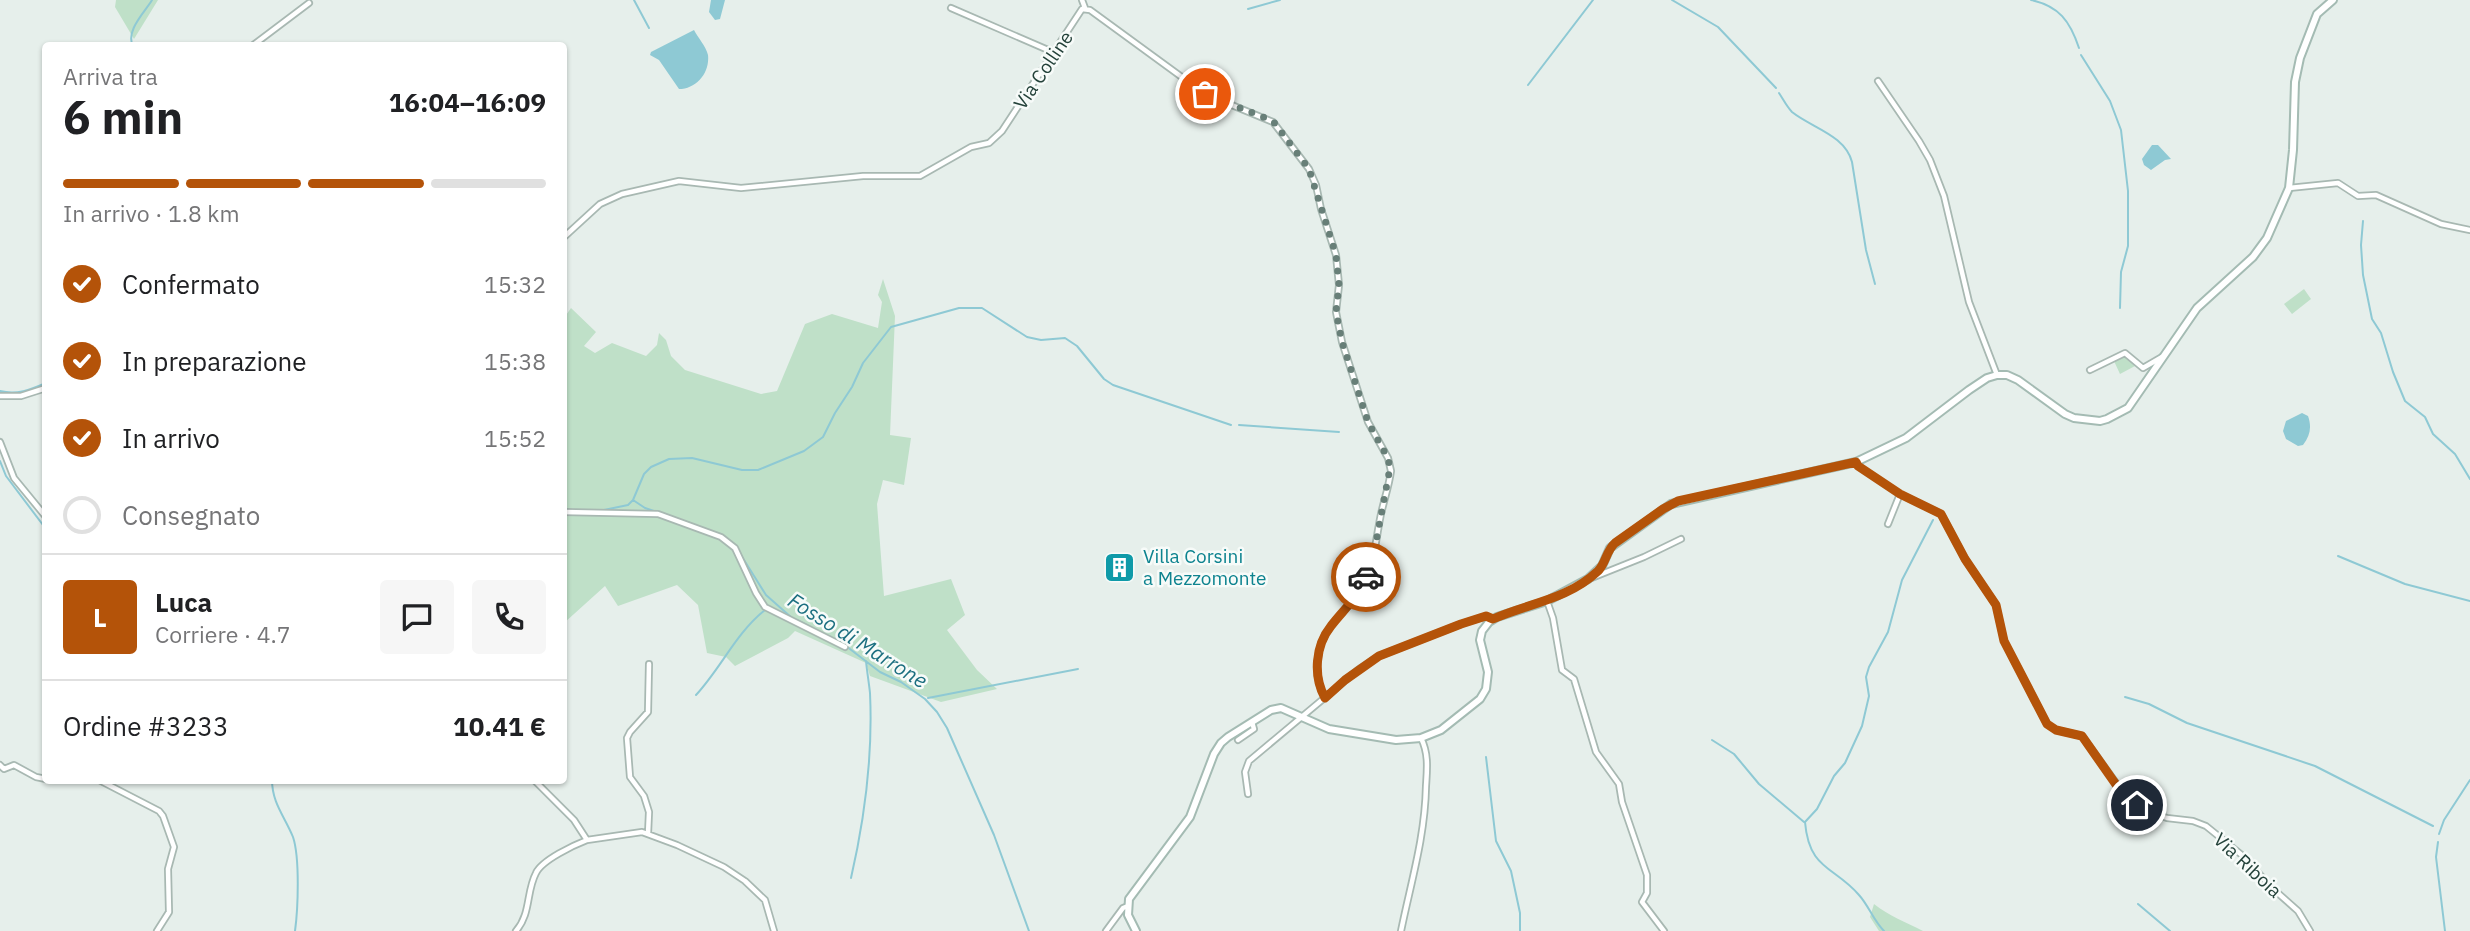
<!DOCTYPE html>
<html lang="it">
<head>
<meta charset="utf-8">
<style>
	body { margin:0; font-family:"IBM Plex Sans",sans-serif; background:#f6f6f6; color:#202124; height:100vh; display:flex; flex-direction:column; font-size:26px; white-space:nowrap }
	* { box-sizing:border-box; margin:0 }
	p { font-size:23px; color:#757577 }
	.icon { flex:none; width:38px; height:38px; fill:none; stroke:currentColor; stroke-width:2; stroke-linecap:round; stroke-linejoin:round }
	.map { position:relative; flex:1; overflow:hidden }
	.drawer { position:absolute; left:42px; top:42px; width:525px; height:742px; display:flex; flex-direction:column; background:#fff; border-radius:7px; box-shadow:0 2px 5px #0004 }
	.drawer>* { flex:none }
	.pin { position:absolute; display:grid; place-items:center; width:60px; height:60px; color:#fff; margin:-30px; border:4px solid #fff; border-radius:50%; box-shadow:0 2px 7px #0007 }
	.courier { position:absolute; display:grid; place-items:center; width:70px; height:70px; margin:-35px; border:5px solid #b45309; border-radius:50%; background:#fff; color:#222; box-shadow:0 2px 9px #0007 }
	.head em { font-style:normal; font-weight:800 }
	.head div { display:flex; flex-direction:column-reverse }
	.head { display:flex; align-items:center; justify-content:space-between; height:119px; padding:0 21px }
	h1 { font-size:46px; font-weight:800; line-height:52px }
	.bar { display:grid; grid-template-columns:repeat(4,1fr); gap:10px 7px; align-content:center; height:84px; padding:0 21px }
	.bar i { height:9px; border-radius:5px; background:#e0e0e0 }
	.bar .on { background:#b45309 }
	.bar p { grid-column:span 4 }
	.line { display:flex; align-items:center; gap:18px; padding:0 21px; border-top:2px solid #e0e0e0 }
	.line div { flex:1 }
	.round { display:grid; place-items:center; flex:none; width:74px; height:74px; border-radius:7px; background:#f6f6f6 }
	ol { padding:0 21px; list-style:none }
	li { display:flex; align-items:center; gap:21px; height:77px }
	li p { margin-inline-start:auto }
	li .icon { padding:7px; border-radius:50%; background:#b45309; color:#fff; stroke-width:4 }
	li:last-child { color:#757577 }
	li i { width:38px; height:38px; border:4px solid #e0e0e0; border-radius:50% }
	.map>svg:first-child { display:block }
	.green { fill:#bfe0c8 }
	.water { fill:#8ec9d4 }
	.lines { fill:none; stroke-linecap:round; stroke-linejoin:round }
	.stream { stroke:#8ec9d4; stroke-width:2 }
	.street-casing { stroke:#a8b8b2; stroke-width:8 }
	.secondary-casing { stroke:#a4bbb3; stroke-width:10 }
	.street { stroke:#fff; stroke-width:4.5 }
	.secondary { stroke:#fff; stroke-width:6 }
	.done { stroke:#687f78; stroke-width:7; stroke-dasharray:0 12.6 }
	.route { stroke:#b45309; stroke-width:9 }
	.labels { text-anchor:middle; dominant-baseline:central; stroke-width:5; stroke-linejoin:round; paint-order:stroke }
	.street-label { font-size:19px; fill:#24423a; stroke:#f7fbf9 }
	.culture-label { font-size:19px; fill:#0d838f; stroke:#f7fbf9; text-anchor:start }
	.water-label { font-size:21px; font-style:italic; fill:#1c6f80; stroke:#f7fbf9 }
</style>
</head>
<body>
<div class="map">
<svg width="2470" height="931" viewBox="0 0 2470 931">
	<rect width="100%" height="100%" fill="#e6efeb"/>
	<path class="green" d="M116 0H158L134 39 115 7Z
		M883 279 895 316 890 435 911 438 904 485 883 480 877 504 884 596 951 579 965 615 947 630 977 670 997 689 941 702 870 676 866 663 795 631 788 638 735 666 726 657 707 653 698 605 677 585 618 606 605 586 564 623V318L571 308 596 332 584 346 595 353 612 343 646 356 657 345 659 333 666 340 671 356 685 370 761 394 777 391 805 324 832 314 878 328 882 302 878 295Z
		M2304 289 2311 299 2292 314 2284 304Z
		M2125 356 2135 366 2120 374 2114 361Z
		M1874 904C1889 916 1906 922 1923 931H1879L1870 917Z"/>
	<path class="water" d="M711 0H725L720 19 715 20 709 12Z
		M694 30C698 38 706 46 708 55 710 73 696 89 679 89L659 60 650 55 651 52Z
		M2152 145H2158L2171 159 2165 160 2151 170 2144 165 2142 159Z
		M2302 413 2308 416C2312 427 2310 436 2303 445L2298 446 2286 439 2283 431 2286 421Z"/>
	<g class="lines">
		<path class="stream" d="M634 0 649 28
			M1672 0 1718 27 1776 88
			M2031 0C2059 6 2070 21 2079 48
			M1248 9 1280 0
			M133 46C125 31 145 12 152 0
			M2081 55 2110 101 2121 130 2128 191V246L2121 272 2120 308
			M1528 85 1593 0
			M1779 93C1783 99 1787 107 1792 112 1812 128 1845 135 1852 162L1866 250 1875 284
			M2363 221 2361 245 2363 275 2372 319 2381 333 2393 372 2405 401 2425 417 2433 434 2455 454 2470 479
			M0 391C17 395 30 390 46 383
			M1239 425 1339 432
			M0 461 6 476 46 529
			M633 500 645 508 690 523
			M599 511 628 505 633 500 644 474 651 467 669 459 692 458 742 470H758L804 451 823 437 835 413 852 387 863 363 891 327 959 308H982L1027 337 1041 340 1065 338 1077 346 1104 379 1113 385 1231 425
			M739 552 766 595 792 618
			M2338 556 2405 584 2470 601
			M797 620 839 642
			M846 646 880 672 901 682 925 699 937 712 947 728 994 835 1029 931
			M696 695C721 668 736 633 765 610
			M2125 697 2149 704 2187 723 2315 766 2433 826
			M928 698 1078 669
			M1712 740 1734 754 1759 784 1804 822
			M1486 757 1496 841 1511 871 1520 913V931
			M272 780C272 803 285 817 293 837 300 858 298 909 295 931
			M2439 834 2444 820 2470 780
			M2438 842 2436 857 2445 931
			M851 878C865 817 873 756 870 693 869 683 867 672 866 661
			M2138 904 2170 931
			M1884 931C1873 920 1869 906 1859 895 1834 866 1809 870 1805 822L1817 809 1834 776 1845 763 1862 726 1869 696 1866 677 1869 667 1888 632 1902 580 1933 520"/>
		<defs>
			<path id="street" d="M1082 0 1085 8
				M951 8 1055 53
				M252 46 309 3
				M1878 81 1919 141 1930 160 1944 196 1969 302 1997 375
				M2289 188 2338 183 2358 196 2376 195 2441 224 2470 230
				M564 237 600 204 622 194 679 181 741 188 863 176H920L971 147 989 143 1002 131 1082 9 1090 10 1205 94 1273 122 1309 169 1316 185 1321 209 1336 255 1339 285 1336 312 1342 342 1368 422 1388 458 1391 471C1389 486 1384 500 1381 514 1376 537 1375 561 1364 583 1356 600 1342 611 1331 626 1315 646 1313 676 1325 698
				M2090 370 2125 353 2143 368 2162 357
				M0 396H21L46 388
				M0 442 14 478 46 517
				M1856 462 1858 466 1900 494 1941 514 1965 559 1996 605 2004 641 2047 724 2056 730 2082 736 2127 798 2150 812 2167 818 2193 821 2206 826 2243 856 2271 887 2298 911 2310 931
				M564 512 658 514 721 537 735 548 756 593 765 607 845 647
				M1888 524 1900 494
				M1589 579 1644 557 1681 539
				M1547 601 1553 618 1562 670 1574 679 1596 752 1619 784 1622 802 1647 875V893L1642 902 1664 931
				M1238 740 1254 729 1252 722
				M0 765 4 769 14 765 36 777 46 779
				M99 780 159 811 163 816 174 847 168 869 169 912 157 931
				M534 780 574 820 587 840 642 832 677 845 724 867 745 881 765 900 774 931
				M1248 794 1245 772 1249 761 1359 669 1379 656 1461 624 1486 616 1493 619
				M648 834 649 812 644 796 630 777 627 738 630 732 648 712 649 664
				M516 931C531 914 526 892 536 873 542 860 574 845 587 840
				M1106 931 1123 908 1128 906
				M1401 931C1411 882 1425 837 1426 786 1427 770 1429 754 1421 738"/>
			<path id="secondary" d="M1136 931 1128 915 1129 899 1190 817 1214 754 1221 743 1228 737 1271 710 1281 708 1329 729 1396 740 1421 738 1441 730 1480 699 1486 689 1488 672 1480 640 1482 631 1489 622 1497 617 1547 601 1588 579 1602 566 1610 548 1671 504 1856 462 1906 438 1969 390 1987 378 1997 375H2007L2018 380 2065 414 2074 418 2100 421 2107 419 2128 408 2197 308 2253 257 2267 238 2289 188 2293 150 2295 82 2300 58 2317 14 2333 0"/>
		</defs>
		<use href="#street" class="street-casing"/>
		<use href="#secondary" class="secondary-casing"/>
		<use href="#street" class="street"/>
		<use href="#secondary" class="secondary"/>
	</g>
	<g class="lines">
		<path class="done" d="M1205 94 1273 121 1309 169 1336 255 1339 285 1336 312 1342 342 1368 422 1388 458 1390 468 1373 558 1366 577"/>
		<path class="route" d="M1366 577C1359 597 1343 610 1331 626 1315 646 1313 676 1325 698L1345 680 1379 656 1461 624 1486 616 1493 619C1529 603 1567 600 1598 571 1606 563 1606 551 1615 543L1663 509 1678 501 1856 462 1858 466 1900 494 1941 514 1965 559 1996 605 2004 641 2047 724 2056 730 2082 736 2117 786 2137 805"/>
	</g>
	<defs>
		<symbol id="building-square" viewBox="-11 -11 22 22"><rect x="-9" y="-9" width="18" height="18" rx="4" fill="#0f9aa8" stroke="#f7fbf9"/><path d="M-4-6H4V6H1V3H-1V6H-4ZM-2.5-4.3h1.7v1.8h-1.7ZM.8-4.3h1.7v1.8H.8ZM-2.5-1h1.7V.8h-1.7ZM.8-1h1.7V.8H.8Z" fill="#fff"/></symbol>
	</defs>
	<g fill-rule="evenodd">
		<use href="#building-square" x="1102" y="550" width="35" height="35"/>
	</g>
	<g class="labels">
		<g class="street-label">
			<text transform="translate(1043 70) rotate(-56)">Via Colline</text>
			<text transform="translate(2248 865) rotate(43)">Via Riboia</text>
		</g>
		<g class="culture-label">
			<text x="1143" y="556">Villa Corsini<tspan x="1143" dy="22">a Mezzomonte</tspan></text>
		</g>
		<g class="water-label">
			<text transform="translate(858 640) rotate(32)">Fosso di Marrone</text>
		</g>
	</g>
</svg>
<div class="pin" style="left:1205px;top:94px;background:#ea580c"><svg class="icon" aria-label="bag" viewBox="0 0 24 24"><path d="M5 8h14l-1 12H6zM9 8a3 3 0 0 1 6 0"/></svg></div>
<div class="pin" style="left:2137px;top:805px;background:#1f2937"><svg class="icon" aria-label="home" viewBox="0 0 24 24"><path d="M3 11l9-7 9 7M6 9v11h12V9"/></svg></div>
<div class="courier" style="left:1366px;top:577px"><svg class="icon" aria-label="car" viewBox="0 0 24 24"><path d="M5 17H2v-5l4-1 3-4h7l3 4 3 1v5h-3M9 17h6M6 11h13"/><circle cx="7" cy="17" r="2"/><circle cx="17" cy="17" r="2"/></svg></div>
<section class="drawer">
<div class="head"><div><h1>6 min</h1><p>Arriva tra</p></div><em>16:04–16:09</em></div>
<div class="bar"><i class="on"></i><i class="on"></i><i class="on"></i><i></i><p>In arrivo · 1.8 km</p></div>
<ol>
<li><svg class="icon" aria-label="check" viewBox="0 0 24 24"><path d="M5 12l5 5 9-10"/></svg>Confermato<p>15:32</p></li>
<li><svg class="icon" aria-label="check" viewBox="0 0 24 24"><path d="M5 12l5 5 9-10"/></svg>In preparazione<p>15:38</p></li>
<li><svg class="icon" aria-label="check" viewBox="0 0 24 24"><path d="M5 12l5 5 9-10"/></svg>In arrivo<p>15:52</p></li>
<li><i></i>Consegnato</li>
</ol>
<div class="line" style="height:126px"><b class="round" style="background:#b45309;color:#fff">L</b><div><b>Luca</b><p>Corriere · 4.7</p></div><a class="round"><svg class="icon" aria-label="chat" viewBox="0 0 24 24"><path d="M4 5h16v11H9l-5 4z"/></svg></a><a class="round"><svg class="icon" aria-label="phone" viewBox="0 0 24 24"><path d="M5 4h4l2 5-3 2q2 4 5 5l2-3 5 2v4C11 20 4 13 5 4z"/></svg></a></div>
<div class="line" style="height:91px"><div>Ordine #3233</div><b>10.41 €</b></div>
</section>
</div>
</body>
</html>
